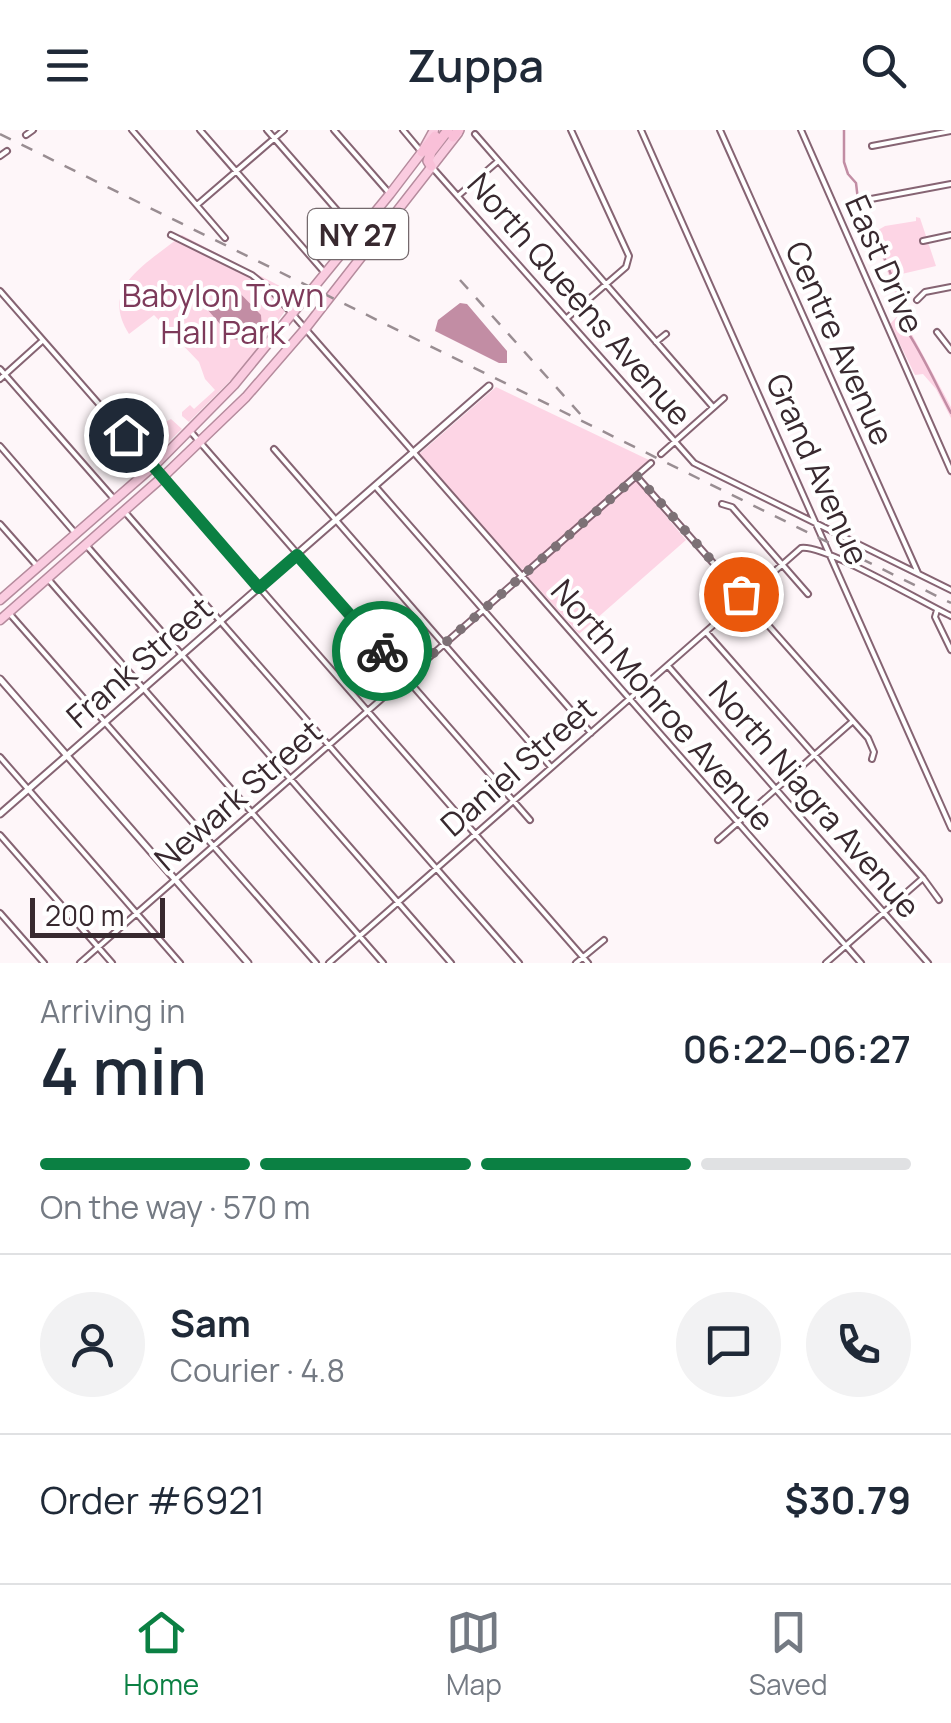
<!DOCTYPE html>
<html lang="en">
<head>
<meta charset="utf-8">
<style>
	body { margin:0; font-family:Manrope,sans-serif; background:#f2f2f3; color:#1f2937; height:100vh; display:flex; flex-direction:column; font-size:38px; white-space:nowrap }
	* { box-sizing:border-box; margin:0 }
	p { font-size:32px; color:#747a83 }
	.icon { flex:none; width:55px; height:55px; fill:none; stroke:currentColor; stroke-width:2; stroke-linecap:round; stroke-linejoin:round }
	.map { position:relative; height:833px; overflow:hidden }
	.panel { display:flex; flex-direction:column; background:#fff; flex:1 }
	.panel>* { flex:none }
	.scale { position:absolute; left:30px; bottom:25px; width:135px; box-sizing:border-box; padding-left:10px; border:5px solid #38292f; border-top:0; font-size:28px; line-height:35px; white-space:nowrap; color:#38292f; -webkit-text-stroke:8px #fff; paint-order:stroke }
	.pin { position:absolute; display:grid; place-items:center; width:85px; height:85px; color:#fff; margin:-42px; border:5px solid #fff; border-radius:50%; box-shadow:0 2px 10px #0007 }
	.courier { position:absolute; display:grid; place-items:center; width:100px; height:100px; margin:-50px; border:8px solid #0b8043; border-radius:50%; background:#fff; color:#222; box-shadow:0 2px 12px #0007 }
	.head em { font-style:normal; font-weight:600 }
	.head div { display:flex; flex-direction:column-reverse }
	.head { display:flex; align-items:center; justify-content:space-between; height:170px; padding:0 40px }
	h1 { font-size:65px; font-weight:600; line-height:75px }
	.bar { display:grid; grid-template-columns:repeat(4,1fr); gap:15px 10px; align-content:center; height:120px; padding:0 40px }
	.bar i { height:12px; border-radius:8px; background:#e0e1e3 }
	.bar .selected { background:#0b8043 }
	.bar p { grid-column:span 4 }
	.line { display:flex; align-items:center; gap:25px; padding:0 40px; border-top:2px solid #e0e1e3 }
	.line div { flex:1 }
	.round { display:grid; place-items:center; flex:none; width:105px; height:105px; border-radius:52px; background:#f2f2f3 }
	header { display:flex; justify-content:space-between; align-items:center; height:130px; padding:0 40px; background:#fff; font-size:45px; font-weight:600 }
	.tabs { display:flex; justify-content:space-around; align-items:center; height:140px; border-top:2px solid #e0e1e3; background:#fff; font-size:28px; color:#747a83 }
	.tabs a { display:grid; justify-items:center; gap:5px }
	.tabs .selected { color:#0b8043 }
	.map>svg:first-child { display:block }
	.green { fill:#fdd5e5 }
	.water { fill:#c28da4 }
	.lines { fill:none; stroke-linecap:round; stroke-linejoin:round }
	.stream { stroke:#c28da4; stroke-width:2.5 }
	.minor-casing { stroke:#866473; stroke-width:8 }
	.tertiary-casing { stroke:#866473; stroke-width:9 }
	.trunk-casing { stroke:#b58b9d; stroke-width:11 }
	.motorway-casing { stroke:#b58b9d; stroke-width:12 }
	.minor { stroke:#fff; stroke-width:4 }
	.tertiary { stroke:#fff; stroke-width:5 }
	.trunk { stroke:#facce0; stroke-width:8 }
	.motorway { stroke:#f9c0d8; stroke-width:9 }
	.rail { stroke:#998d92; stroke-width:2.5; stroke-dasharray:12 12; stroke-linecap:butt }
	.done { stroke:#7d7176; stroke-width:10; stroke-dasharray:0 18 }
	.route { stroke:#0b8043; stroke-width:12 }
	.labels { text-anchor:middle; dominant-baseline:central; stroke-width:8; stroke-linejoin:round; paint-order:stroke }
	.shield { fill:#fff; stroke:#74696d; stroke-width:2.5 }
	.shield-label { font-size:30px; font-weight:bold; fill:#38292f }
	.street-label { font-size:32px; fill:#38292f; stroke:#fff }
	.park-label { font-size:32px; fill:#7d3a5a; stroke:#fff }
</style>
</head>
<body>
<header><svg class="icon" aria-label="menu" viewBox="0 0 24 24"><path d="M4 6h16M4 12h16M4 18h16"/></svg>Zuppa<svg class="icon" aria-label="search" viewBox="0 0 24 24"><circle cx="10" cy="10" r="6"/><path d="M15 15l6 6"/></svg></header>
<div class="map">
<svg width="951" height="833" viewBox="0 0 951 833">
	<rect width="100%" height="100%" fill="#fef6f9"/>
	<path class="green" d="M916 87 920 88 936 136 893 146 910 185 908 197 951 277V288L936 259 923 244 915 245 890 194 902 181 873 103 885 96 916 91Z
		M182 105 297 165 243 238 189 292 182 286V282L190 275 194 279 215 260 205 249 199 232 154 185 129 204C98 156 149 133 182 105Z
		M496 257 649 330 632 346 686 410 579 504 419 324Z
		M148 287 161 294 171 289 182 299 153 327 131 304 149 292Z"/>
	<path class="water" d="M233 156 261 185 262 200 250 212 233 209 207 179 212 170Z
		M460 173 467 174 507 221V233H499L435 201 438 190Z"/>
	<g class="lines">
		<path class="stream" d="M844 0V32L848 44 856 53 858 70 872 97 906 182 903 195C922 222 935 253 951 283"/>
		<defs>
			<path id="minor" d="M132 0 225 108
				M200 0 325 143
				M267 0 356 102
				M334 0 390 64
				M403 0 419 19
				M641 0 951 698
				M720 0 918 443
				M801 0 951 341
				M475 4 713 277
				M26 5 33 0
				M872 16 951 1
				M0 26 7 21
				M431 36 694 333 951 460
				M459 65 497 32
				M871 69 951 54
				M197 75 284 0
				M171 105 252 145 274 163 861 833
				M923 111 951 105
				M0 161 588 833
				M917 170 925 162 951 157
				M567 188 626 137 629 126 571 0
				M937 202 951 220
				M656 212 666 204
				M0 239 115 370
				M0 249 41 212
				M191 302 530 690
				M0 316 76 404
				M274 319 551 637
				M661 324 724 268
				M638 348 868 608 874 622 872 629
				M375 356 591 603
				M722 374 732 377 808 464
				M124 381 519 833
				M0 394 38 437
				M86 415 451 833
				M48 449 383 833
				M937 480 935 487 951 520
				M9 483 316 833
				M706 502 923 748 939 770
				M668 536 928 833
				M0 627 180 833
				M0 705 112 833
				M718 710 853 591
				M0 783 44 833
				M80 833 651 333
				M329 833 801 418C824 414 923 473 951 486
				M576 833 604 810
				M826 833 923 748"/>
			<path id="tertiary" d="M0 549 248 833
				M0 684 489 256"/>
			<path id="trunk" d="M0 470 157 333 234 255 390 64 422 22 434 0
				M0 490 166 344 246 267 305 199 458 3"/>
			<path id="motorway" d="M453 7 459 0
				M422 22 435 6
				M431 36 428 31 431 22 448 0"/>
		</defs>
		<use href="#minor" class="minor-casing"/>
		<use href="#tertiary" class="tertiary-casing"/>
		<use href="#trunk" class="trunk-casing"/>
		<use href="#motorway" class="motorway-casing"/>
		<use href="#minor" class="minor"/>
		<use href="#tertiary" class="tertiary"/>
		<use href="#trunk" class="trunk"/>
		<use href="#motorway" class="motorway"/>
		<path class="rail" d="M0 4 951 473
			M460 150 582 286"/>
	</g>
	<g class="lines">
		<path class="done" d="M382 521 406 547 637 346 741 464"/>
		<path class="route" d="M126 305 259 458 297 425 382 521"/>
	</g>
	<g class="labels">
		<rect class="shield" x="308" y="79" width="100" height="50" rx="8"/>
		<g class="shield-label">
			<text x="358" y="104">NY 27</text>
		</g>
		<g class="street-label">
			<text transform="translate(885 134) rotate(66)">East Drive</text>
			<text transform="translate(580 169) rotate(49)">North Queens Avenue</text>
			<text transform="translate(840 213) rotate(66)">Centre Avenue</text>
			<text transform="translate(818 339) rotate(66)">Grand Avenue</text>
			<text transform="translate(139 532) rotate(-41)">Frank Street</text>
			<text transform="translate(663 575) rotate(49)">North Monroe Avenue</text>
			<text transform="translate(518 636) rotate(-41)">Daniel Street</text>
			<text transform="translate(238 665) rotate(-41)">Newark Street</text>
			<text transform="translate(815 669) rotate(49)">North Niagra Avenue</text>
		</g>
		<g class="park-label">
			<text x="223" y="165">Babylon Town<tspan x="223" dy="37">Hall Park</tspan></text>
		</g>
	</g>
</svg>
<div class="scale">200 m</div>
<div class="pin" style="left:741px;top:464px;background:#ea580c"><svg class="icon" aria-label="bag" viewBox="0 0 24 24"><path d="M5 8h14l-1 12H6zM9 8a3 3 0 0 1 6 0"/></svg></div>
<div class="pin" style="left:126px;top:305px;background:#1f2937"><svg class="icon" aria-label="home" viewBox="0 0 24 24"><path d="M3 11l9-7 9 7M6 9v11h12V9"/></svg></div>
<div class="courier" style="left:382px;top:521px"><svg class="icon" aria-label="bike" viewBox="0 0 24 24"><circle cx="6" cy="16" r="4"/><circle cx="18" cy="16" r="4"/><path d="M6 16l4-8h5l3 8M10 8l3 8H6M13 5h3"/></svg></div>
</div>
<section class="panel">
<div class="head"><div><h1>4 min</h1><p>Arriving in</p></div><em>06:22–06:27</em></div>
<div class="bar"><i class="selected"></i><i class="selected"></i><i class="selected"></i><i></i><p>On the way · 570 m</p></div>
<div class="line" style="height:180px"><a class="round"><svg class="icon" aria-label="person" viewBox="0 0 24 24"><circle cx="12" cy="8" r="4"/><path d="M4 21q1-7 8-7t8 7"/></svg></a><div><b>Sam</b><p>Courier · 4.8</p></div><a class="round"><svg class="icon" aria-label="chat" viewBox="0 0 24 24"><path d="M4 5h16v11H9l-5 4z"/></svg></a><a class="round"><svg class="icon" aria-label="phone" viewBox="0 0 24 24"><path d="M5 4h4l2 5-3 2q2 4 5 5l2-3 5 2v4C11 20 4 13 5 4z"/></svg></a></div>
<div class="line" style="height:130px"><div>Order #6921</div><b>$30.79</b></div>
</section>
<nav class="tabs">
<a class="selected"><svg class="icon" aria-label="home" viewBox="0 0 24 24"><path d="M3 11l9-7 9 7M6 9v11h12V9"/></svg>Home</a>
<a><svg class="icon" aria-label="map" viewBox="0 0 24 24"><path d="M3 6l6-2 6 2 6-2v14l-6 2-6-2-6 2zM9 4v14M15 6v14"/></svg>Map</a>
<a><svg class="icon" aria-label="saved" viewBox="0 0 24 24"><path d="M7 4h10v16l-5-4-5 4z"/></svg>Saved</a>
</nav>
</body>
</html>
